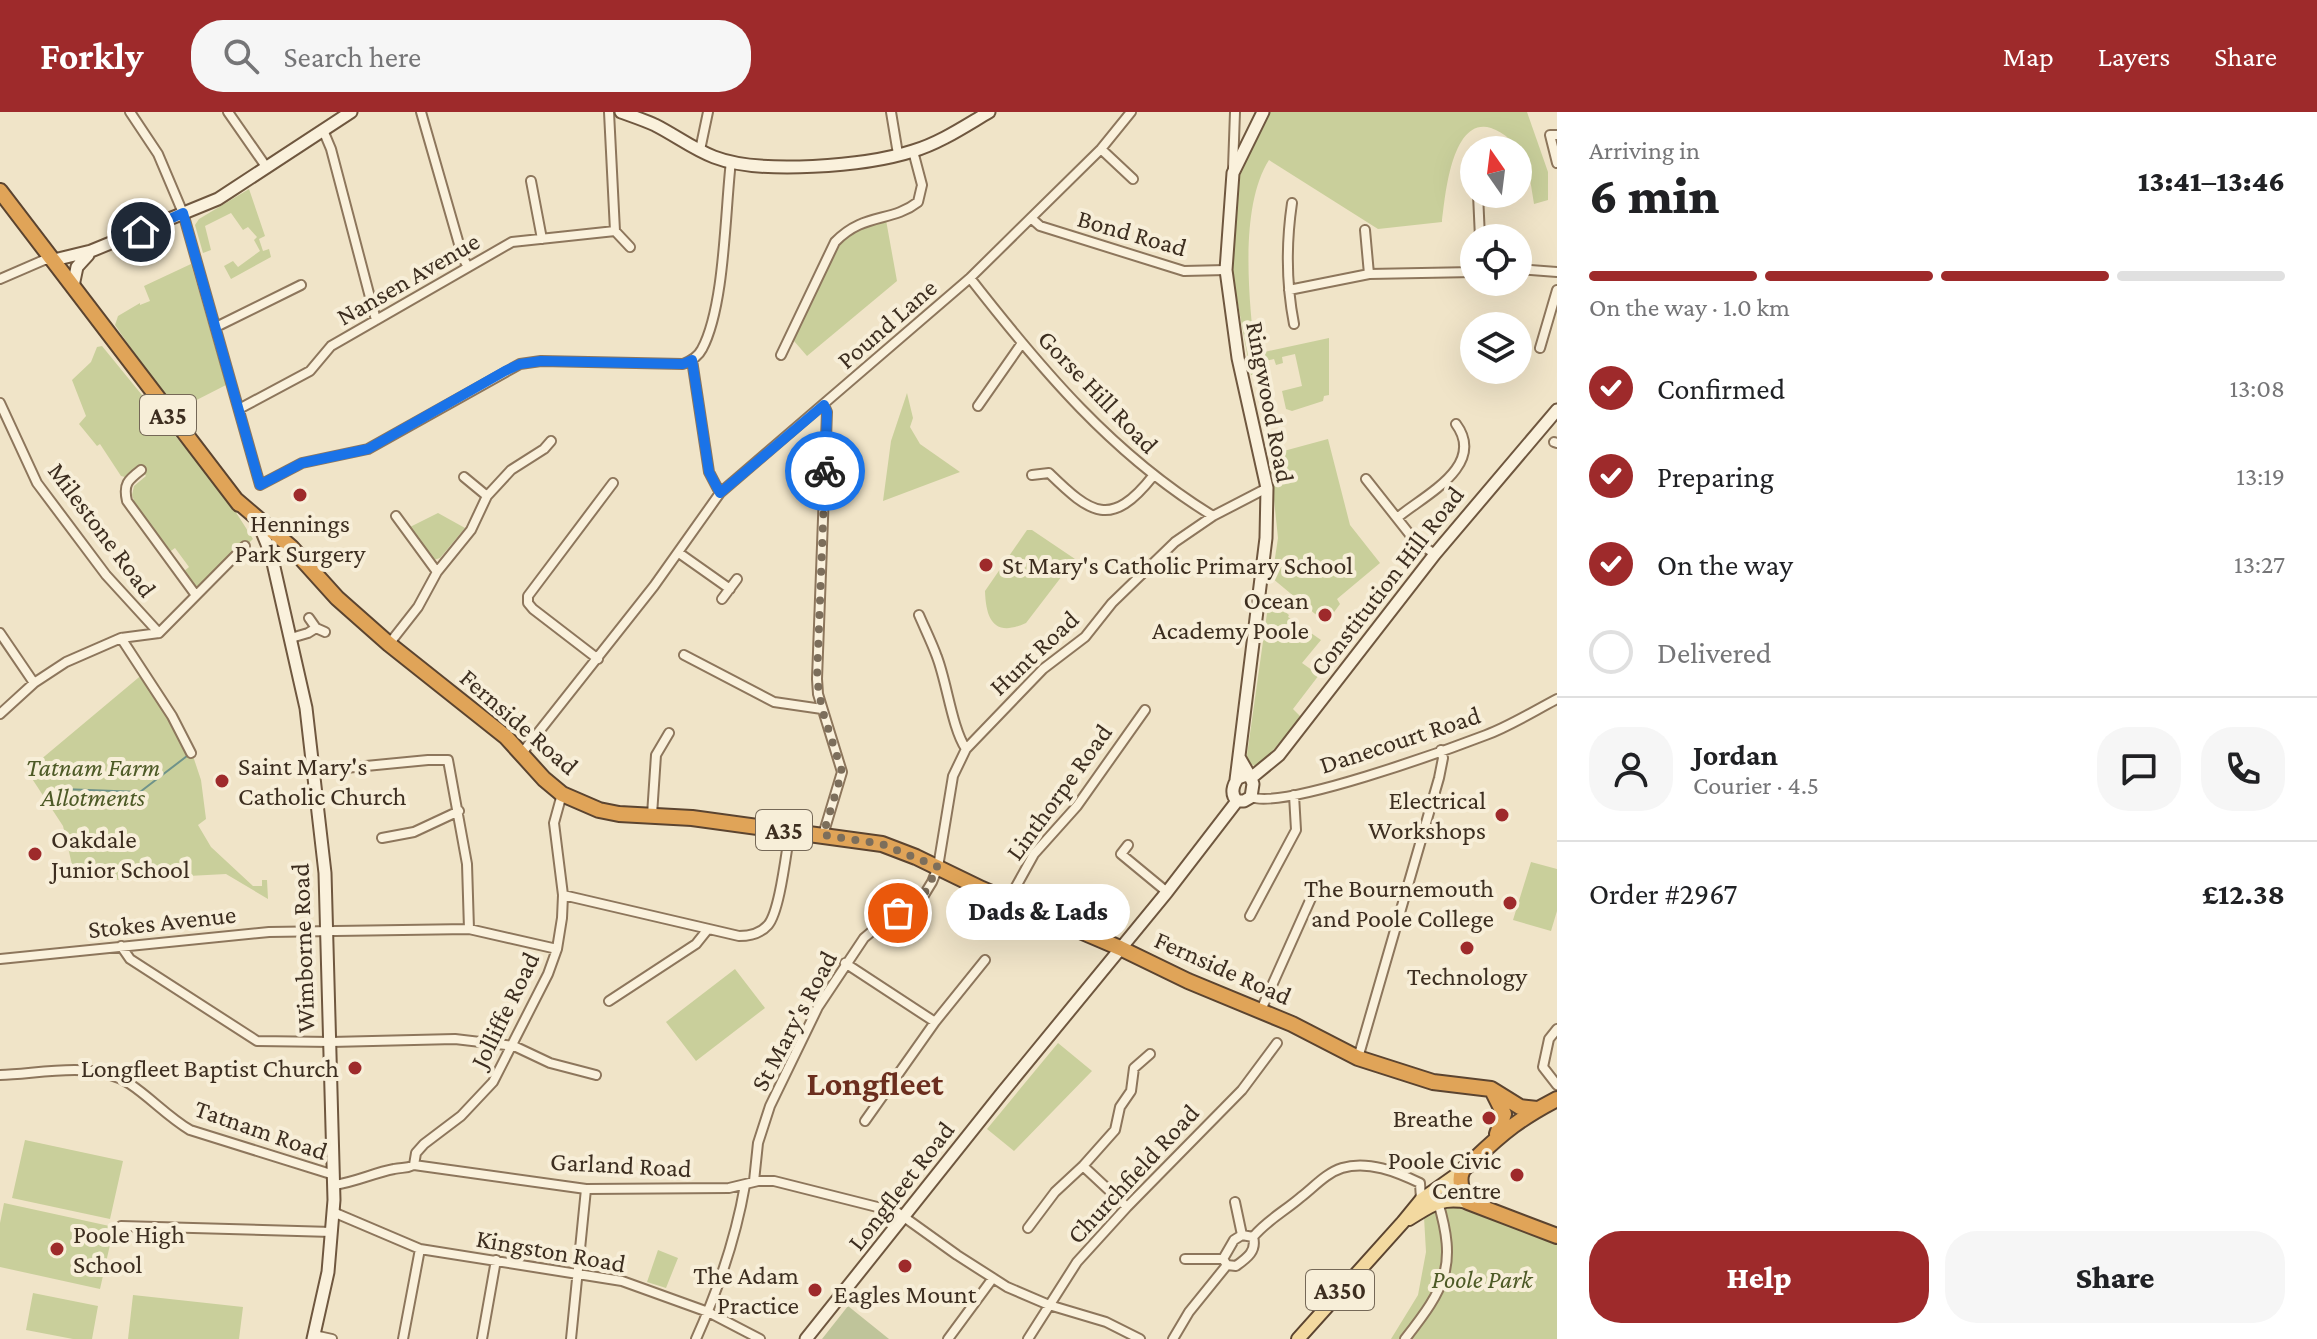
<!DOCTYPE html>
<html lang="en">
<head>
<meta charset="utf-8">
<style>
	body { margin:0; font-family:"Crimson Pro",serif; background:#f6f6f6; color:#202124; height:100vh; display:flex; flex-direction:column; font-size:30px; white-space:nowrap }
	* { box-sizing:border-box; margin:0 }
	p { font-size:26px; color:#757577 }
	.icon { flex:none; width:44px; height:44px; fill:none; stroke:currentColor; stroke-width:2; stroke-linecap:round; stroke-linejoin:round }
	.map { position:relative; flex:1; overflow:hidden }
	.panel { display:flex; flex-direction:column; background:#fff; width:760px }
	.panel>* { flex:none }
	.needle { width:52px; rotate:346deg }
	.controls { position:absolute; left:1460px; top:24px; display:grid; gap:16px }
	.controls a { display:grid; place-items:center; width:72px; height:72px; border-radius:50%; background:#fff; box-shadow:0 8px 32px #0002; font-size:40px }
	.pin { position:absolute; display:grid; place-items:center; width:68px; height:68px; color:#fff; margin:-34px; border:4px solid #fff; border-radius:50%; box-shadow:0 2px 8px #0007 }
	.courier { position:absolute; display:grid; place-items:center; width:80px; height:80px; margin:-40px; border:6px solid #1a73e8; border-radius:50%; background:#fff; color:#222; box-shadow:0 2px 10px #0007 }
	.bubble { position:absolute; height:56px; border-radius:28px; background:#fff; box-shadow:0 8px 32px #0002; font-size:26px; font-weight:800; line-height:56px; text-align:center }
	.summary em { font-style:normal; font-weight:800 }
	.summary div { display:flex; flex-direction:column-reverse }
	.summary { display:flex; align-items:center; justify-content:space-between; height:136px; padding:0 32px }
	h1 { font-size:52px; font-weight:800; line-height:60px }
	.bar { display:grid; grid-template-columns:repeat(4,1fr); gap:12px 8px; align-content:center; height:96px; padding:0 32px }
	.bar i { height:10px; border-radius:6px; background:#e0e0e0 }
	.bar .on { background:#9e2a2b }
	.bar p { grid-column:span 4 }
	.line { display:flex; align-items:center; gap:20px; padding:0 32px; border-top:2px solid #e0e0e0 }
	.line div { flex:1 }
	.round { display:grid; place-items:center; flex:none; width:84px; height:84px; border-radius:32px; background:#f6f6f6 }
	ol { padding:0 32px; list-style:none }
	li { display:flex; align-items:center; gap:24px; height:88px }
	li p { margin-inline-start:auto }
	li .icon { padding:8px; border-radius:50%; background:#9e2a2b; color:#fff; stroke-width:4 }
	li:last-child { color:#757577 }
	li i { width:44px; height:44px; border:4px solid #e0e0e0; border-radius:50% }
	.primary-button { display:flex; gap:16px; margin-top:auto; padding:16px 32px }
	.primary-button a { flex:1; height:92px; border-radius:32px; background:#9e2a2b; color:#fff; font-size:32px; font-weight:800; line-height:92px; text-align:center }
	.primary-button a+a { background:#f6f6f6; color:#202124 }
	header { display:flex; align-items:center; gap:48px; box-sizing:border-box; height:112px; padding:0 40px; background:#9e2a2b; color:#fff }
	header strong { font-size:38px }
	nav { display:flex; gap:44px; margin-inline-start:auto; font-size:28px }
	.search { width:560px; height:72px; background:#f6f6f6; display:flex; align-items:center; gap:20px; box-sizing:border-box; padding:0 28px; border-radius:32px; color:#757577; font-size:30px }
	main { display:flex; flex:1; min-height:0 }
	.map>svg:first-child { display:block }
	.green { fill:#c9cf9b }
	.cemetery { fill:#bfc49a }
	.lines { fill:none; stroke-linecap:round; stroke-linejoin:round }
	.stream { stroke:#6f938a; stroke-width:2 }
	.street-casing { stroke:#8d765c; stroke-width:12 }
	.secondary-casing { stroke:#6f573f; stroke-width:15 }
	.primary-casing { stroke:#5b4430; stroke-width:16 }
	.highway-casing { stroke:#5b4430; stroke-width:18 }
	.street { stroke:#faf1dc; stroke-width:8 }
	.secondary { stroke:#faf1dc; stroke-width:11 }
	.primary { stroke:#f3d9a0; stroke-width:12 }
	.highway { stroke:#e0a458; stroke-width:14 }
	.done { stroke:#7c6e5b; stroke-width:8; stroke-dasharray:0 14.4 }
	.route { stroke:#1a73e8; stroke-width:10 }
	.poi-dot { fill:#9e2a2b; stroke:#f7eed8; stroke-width:3 }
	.labels { text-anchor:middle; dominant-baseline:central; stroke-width:8; stroke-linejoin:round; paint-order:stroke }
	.shield { fill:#f7eed8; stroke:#756857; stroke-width:2 }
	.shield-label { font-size:24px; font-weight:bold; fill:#3d2e20 }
	.street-label { font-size:26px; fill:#3d2e20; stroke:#f7eed8 }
	.poi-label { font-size:26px; fill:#3d2e20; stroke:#f7eed8; text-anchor:end }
	.park-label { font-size:26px; font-style:italic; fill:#4d5a26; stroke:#f7eed8 }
	.district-label { font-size:34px; font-weight:bold; fill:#6b2e1e; stroke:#f7eed8 }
</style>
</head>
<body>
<header>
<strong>Forkly</strong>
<div class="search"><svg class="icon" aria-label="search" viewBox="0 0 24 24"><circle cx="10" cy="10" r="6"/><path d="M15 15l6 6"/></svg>Search here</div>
<nav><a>Map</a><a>Layers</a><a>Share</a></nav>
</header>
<main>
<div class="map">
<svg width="1557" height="1227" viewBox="0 0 1557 1227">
	<rect width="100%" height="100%" fill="#f0e4c8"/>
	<path class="green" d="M1269 0H1527L1548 60V88L1534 92 1526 42C1516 33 1504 20 1491 16 1451 4 1445 87 1442 110L1378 117 1269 48C1239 95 1249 188 1255 242L1329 226V283L1324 284 1323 289 1292 299 1286 297 1282 279 1302 274 1295 242 1282 245 1283 251 1276 253 1274 247 1256 251 1259 262 1251 263 1230 149 1237 62Z
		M249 77 265 124 259 127 263 139 269 137 271 145 231 167 224 154 233 149 238 155 260 139 254 128 257 125 248 115 243 118 231 101 205 114 211 138 203 141 195 113 199 107Z
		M886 108 897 169 807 244 794 229C807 197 824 134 855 117 863 112 877 111 886 108Z
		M191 152 226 273 177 298 172 296 115 213 118 204 140 191V193L150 189 144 174Z
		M102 234 230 391 253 427 198 479 183 460 189 455 175 436 168 441 136 394 132 383 134 374 146 364 139 354 125 365 121 364 100 332 97 334 79 312 86 304 72 268 91 250 97 235Z
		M907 281 913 306 910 315 920 332 960 360 883 389 891 329Z
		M1328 327 1350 413 1380 451 1337 487 1340 492 1326 511 1272 466 1278 426 1269 339 1279 337 1280 340Z
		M438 401 465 416 440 446 434 448 408 416Z
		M1027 418H1032L1075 447 1026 511C995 525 986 509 985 479Z
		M1268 494H1278L1289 503 1288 505 1321 528 1302 551 1319 563 1293 597 1301 605 1269 643 1255 654 1248 651 1247 643Z
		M144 561 172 604 194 647 201 668 206 707 198 713 211 735 253 774H262V768H267L268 787 226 762 76 770 63 714 27 659Z
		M1531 750 1557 757V799L1551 819 1513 808Z
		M735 857 765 896 696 949 666 910Z
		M1058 931 1092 959 1014 1039 987 1017Z
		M25 1028 123 1049 110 1107 12 1086Z
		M4 1091 114 1115 100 1177 0 1155V1111Z
		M1446 1092 1527 1119 1557 1133V1227H1391L1418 1183 1426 1140 1424 1105Z
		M658 1138 678 1146 666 1176 647 1170Z
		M33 1181 98 1194 92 1227H73L26 1218Z
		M133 1183 243 1195 239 1227H128Z"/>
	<path class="cemetery" d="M848 1194 889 1227H822Z"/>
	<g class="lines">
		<path class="stream" d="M62 677 140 680 187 644"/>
		<defs>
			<path id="street" d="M130 0 158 42 183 101 260 373 302 351 368 337 520 252 541 249 683 252C691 249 698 245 702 237 725 194 725 99 731 49
				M228 0 267 56
				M421 0 463 146 468 155
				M609 0 615 119 630 135
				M891 0 898 42
				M323 18 331 37 376 208
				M1557 23H1550L1557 51
				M1101 37 1133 67
				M700 38 708 0
				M1233 56 1235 0
				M531 69 542 127
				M1478 82 1480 126
				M1292 91C1286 132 1286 171 1294 212
				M1031 106 1040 114 1184 159 1226 158
				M1365 118 1369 162
				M1518 157 1557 160
				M970 166C1041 257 1113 343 1213 404
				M0 167 44 148H53
				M1289 178 1369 162 1474 160
				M216 215 301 173
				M1540 236 1557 178
				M781 243 835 130C864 100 891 111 918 90L922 73 913 39
				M692 248 709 360 720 381
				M0 291 37 371 106 463 159 521
				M978 294 1022 231
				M239 297 310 259 331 234 512 130 615 119
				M1554 330 1557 331
				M141 358C128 368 123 372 127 389L195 482
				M1032 363 1049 361C1091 402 1111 417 1153 364
				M464 365 487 384
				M1366 367 1415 429 1435 442
				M396 404 437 460
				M1397 406C1423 384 1487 354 1456 312
				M679 441 730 477
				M722 487 737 467
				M919 503C925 517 932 531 937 545 947 571 952 616 966 637
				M309 506 316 516 325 520
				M0 521 34 571
				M121 526 172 604 191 641
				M291 526 308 521 316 516
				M389 532 418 495 437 460 471 418 487 384 511 358 544 337 551 329
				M684 543 774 590 822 597
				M598 547 533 497 528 491V484L613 371
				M0 602 34 571 66 550 121 526 159 521 245 434
				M522 641 654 474 720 381 970 166 1101 37 1131 0
				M314 659 428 648H448L467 752 469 817
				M1251 685C1283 698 1447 638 1486 623 1510 614 1534 599 1557 587
				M652 703 656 643 669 621
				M823 723 842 660 818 582 817 567 827 300 824 293
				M382 726 414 720 459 699
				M1128 733 1121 742 1167 780
				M563 783 739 824C750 824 760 822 768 813 780 799 786 740 790 719
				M1008 789 1034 742 1077 694 1145 598
				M1250 804 1296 718 1294 683
				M121 834 130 847 257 929 331 930 455 927 514 934 550 951 596 963
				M0 847 269 820 469 817 557 837
				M845 851 935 910
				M609 889 696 832 708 817
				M1261 898 1312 784
				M1557 917 1549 927 1543 955 1557 973
				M1358 946 1439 666 1443 646 1441 638
				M0 963C40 962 94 948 130 972 151 986 168 1005 190 1018L334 1063
				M865 1009 935 910 985 848
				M414 1053 416 1041 424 1032 461 1004 493 970 548 862 557 837 562 806 563 783 554 711 562 682
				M1083 1054 1127 1095
				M754 1069 758 1031 770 994 818 895 864 826 877 815 921 788 932 770 938 755 953 664 966 637 1043 557 1085 525 1112 491 1175 430 1213 404 1267 376
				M334 1073C356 1070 373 1061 394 1057 402 1055 406 1057 414 1053L586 1077 729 1076 758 1069H774L897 1100 957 1143 1007 1175 1049 1193 1106 1210 1140 1227
				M1235 1090 1242 1123
				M333 1100 420 1137 622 1169 708 1200 760 1227
				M121 1114 332 1120
				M1028 1116 1055 1080 1083 1054 1115 1018 1120 995 1131 979 1134 956 1150 942
				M1253 1125C1267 1108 1285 1099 1301 1085 1314 1075 1326 1061 1342 1056 1368 1048 1397 1060 1420 1071L1421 1088
				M1185 1147H1223
				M314 1223 332 1227
				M403 1227 420 1137
				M482 1227 496 1148
				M571 1227 586 1077
				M696 1227C718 1178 736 1125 745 1073
				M948 1227 993 1166
				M1028 1227 1077 1150 1127 1095 1242 978 1277 931
				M1173 1227 1189 1200 1227 1153 1236 1154C1247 1146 1257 1139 1253 1125L1242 1123 1234 1128 1223 1147 1227 1153
				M1405 1227C1446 1175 1457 1154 1438 1090"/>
			<path id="secondary" d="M621 0C632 4 644 8 655 13 675 23 693 37 714 45 760 63 866 54 913 39 940 31 965 14 989 0
				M54 148 91 139 218 87 351 0
				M73 174 77 155 88 143
				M258 410 271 442 306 596 325 761 334 1088 328 1160 313 1227
				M1239 645 1251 666 1279 643 1435 442 1557 298
				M1246 663 1251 666 1253 672 1251 685 1244 689H1237C1230 682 1233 673 1238 666Z
				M1236 668 1266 426 1267 376 1238 246 1226 158 1233 61 1263 0
				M806 1227 1002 981 1167 780 1237 689"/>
			<path id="primary" d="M1409 1107C1432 1093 1440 1085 1468 1090
				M1298 1227 1403 1110 1421 1088 1462 1059"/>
			<path id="highway" d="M0 79 239 392
				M235 387 291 435 337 486 389 532 506 625 544 667 562 682 599 698 619 702 692 706 882 732 916 745 982 777 1120 836 1188 869 1292 912 1358 946 1433 970 1491 977 1520 995 1537 997
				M1493 980 1504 1002 1497 1022
				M1557 987C1522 1005 1503 1020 1475 1047 1471 1051 1464 1055 1462 1060 1458 1069 1463 1083 1468 1090L1557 1124"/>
		</defs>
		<use href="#street" class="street-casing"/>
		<use href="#secondary" class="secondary-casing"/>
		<use href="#primary" class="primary-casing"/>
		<use href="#highway" class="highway-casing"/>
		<use href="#street" class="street"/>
		<use href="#secondary" class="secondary"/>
		<use href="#primary" class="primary"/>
		<use href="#highway" class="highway"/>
	</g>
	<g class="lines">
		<path class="done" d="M825 359 817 567 822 597 842 660 823 723 882 732 938 755 921 788 898 801"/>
		<path class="route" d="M141 120 183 101 260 373 302 351 368 337 505 259 520 252 541 249 683 252 692 248 709 360 720 381 824 293 827 300 825 359"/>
	</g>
	<g class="poi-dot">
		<circle cx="300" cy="383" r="8"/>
		<circle cx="986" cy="453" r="8"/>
		<circle cx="1325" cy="503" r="8"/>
		<circle cx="222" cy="669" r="8"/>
		<circle cx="1502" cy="703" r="8"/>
		<circle cx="35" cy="742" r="8"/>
		<circle cx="1510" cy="791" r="8"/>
		<circle cx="1467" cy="836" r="8"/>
		<circle cx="355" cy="956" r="8"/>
		<circle cx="1489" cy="1006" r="8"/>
		<circle cx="1517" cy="1063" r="8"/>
		<circle cx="57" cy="1137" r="8"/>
		<circle cx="905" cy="1154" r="8"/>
		<circle cx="815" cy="1178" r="8"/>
	</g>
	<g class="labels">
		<g class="shield">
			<rect x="140" y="283" width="56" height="40" rx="6"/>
			<rect x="756" y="698" width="56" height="40" rx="6"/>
			<rect x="1306" y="1158" width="68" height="40" rx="6"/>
		</g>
		<g class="shield-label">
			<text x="168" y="303">A35</text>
			<text x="784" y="718">A35</text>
			<text x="1340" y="1178">A350</text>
		</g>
		<g class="street-label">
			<text transform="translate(1132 121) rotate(16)">Bond Road</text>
			<text transform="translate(408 167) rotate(-30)">Nansen Avenue</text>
			<text transform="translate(887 212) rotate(-41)">Pound Lane</text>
			<text transform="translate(1098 280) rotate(46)">Gorse Hill Road</text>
			<text transform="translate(1270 290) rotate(79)">Ringwood Road</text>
			<text transform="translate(102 418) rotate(53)">Milestone Road</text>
			<text transform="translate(1387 469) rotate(-52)">Constitution Hill Road</text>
			<text transform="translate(1034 541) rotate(-43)">Hunt Road</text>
			<text transform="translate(519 610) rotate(41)">Fernside Road</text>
			<text transform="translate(1400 628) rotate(-18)">Danecourt Road</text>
			<text transform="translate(1059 680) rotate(-54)">Linthorpe Road</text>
			<text transform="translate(162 810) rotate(-6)">Stokes Avenue</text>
			<text transform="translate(303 836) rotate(-92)">Wimborne Road</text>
			<text transform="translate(1223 856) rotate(24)">Fernside Road</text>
			<text transform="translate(505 898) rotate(-64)">Jolliffe Road</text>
			<text transform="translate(794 909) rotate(-62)">St Mary's Road</text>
			<text transform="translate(261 1018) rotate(19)">Tatnam Road</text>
			<text transform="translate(621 1053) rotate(3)">Garland Road</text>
			<text transform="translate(1133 1062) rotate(-47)">Churchfield Road</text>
			<text transform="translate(901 1074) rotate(-52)">Longfleet Road</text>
			<text transform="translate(551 1139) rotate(10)">Kingston Road</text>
		</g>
		<g class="poi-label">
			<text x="300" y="411" text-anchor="middle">Hennings<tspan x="300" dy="30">Park Surgery</tspan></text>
			<text x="1002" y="453" text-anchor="start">St Mary's Catholic Primary School</text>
			<text x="1309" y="488">Ocean<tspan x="1309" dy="30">Academy Poole</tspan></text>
			<text x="238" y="654" text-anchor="start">Saint Mary's<tspan x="238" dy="30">Catholic Church</tspan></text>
			<text x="1486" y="688">Electrical<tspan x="1486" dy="30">Workshops</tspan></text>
			<text x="51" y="727" text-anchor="start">Oakdale<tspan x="51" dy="30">Junior School</tspan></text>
			<text x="1494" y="776">The Bournemouth<tspan x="1494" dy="30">and Poole College</tspan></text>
			<text x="1467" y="864" text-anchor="middle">Technology</text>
			<text x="339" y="956">Longfleet Baptist Church</text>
			<text x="1473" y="1006">Breathe</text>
			<text x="1501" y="1048">Poole Civic<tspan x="1501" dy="30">Centre</tspan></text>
			<text x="73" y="1122" text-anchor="start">Poole High<tspan x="73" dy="30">School</tspan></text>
			<text x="799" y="1163">The Adam<tspan x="799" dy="30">Practice</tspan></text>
			<text x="905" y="1182" text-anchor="middle">Eagles Mount</text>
		</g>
		<g class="park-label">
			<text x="93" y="655">Tatnam Farm<tspan x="93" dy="30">Allotments</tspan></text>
			<text x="1482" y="1167">Poole Park</text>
		</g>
		<g class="district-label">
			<text x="875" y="971">Longfleet</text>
		</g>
	</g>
</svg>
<div class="controls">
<a><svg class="needle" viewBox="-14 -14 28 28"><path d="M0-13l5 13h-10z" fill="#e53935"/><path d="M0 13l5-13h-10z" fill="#757577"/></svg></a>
<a><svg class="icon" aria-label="locate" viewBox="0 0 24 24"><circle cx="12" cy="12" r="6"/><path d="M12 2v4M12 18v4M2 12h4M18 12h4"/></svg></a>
<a><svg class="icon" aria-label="layers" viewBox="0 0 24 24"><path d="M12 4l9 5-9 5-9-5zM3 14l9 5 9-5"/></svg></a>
</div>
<div class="pin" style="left:898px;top:801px;background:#ea580c"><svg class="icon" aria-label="bag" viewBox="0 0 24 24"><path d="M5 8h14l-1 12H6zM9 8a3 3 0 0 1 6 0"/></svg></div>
<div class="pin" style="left:141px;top:120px;background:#1f2937"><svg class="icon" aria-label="home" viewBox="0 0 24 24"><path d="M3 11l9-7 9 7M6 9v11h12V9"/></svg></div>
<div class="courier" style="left:825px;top:359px"><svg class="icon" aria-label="bike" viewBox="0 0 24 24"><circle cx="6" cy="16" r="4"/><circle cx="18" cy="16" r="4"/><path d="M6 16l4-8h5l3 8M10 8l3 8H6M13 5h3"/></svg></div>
<div class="bubble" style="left:946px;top:772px;width:184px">Dads &amp; Lads</div>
</div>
<section class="panel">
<div class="summary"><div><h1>6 min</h1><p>Arriving in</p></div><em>13:41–13:46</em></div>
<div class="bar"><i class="on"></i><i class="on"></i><i class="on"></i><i></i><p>On the way · 1.0 km</p></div>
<ol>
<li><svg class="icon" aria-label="check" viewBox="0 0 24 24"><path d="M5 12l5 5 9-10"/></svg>Confirmed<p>13:08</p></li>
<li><svg class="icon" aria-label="check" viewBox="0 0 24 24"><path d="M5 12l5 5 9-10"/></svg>Preparing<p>13:19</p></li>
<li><svg class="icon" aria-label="check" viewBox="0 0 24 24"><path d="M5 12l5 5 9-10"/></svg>On the way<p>13:27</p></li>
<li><i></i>Delivered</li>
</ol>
<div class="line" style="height:144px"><a class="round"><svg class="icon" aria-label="person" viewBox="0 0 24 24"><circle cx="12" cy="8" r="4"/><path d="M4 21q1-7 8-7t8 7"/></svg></a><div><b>Jordan</b><p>Courier · 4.5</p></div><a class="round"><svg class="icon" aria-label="chat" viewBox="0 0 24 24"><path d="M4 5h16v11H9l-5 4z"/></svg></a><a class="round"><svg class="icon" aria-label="phone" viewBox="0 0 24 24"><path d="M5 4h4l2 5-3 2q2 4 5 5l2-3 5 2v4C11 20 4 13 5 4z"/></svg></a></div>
<div class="line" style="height:104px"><div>Order #2967</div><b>£12.38</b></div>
<div class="primary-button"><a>Help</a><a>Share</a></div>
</section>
</main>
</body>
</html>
